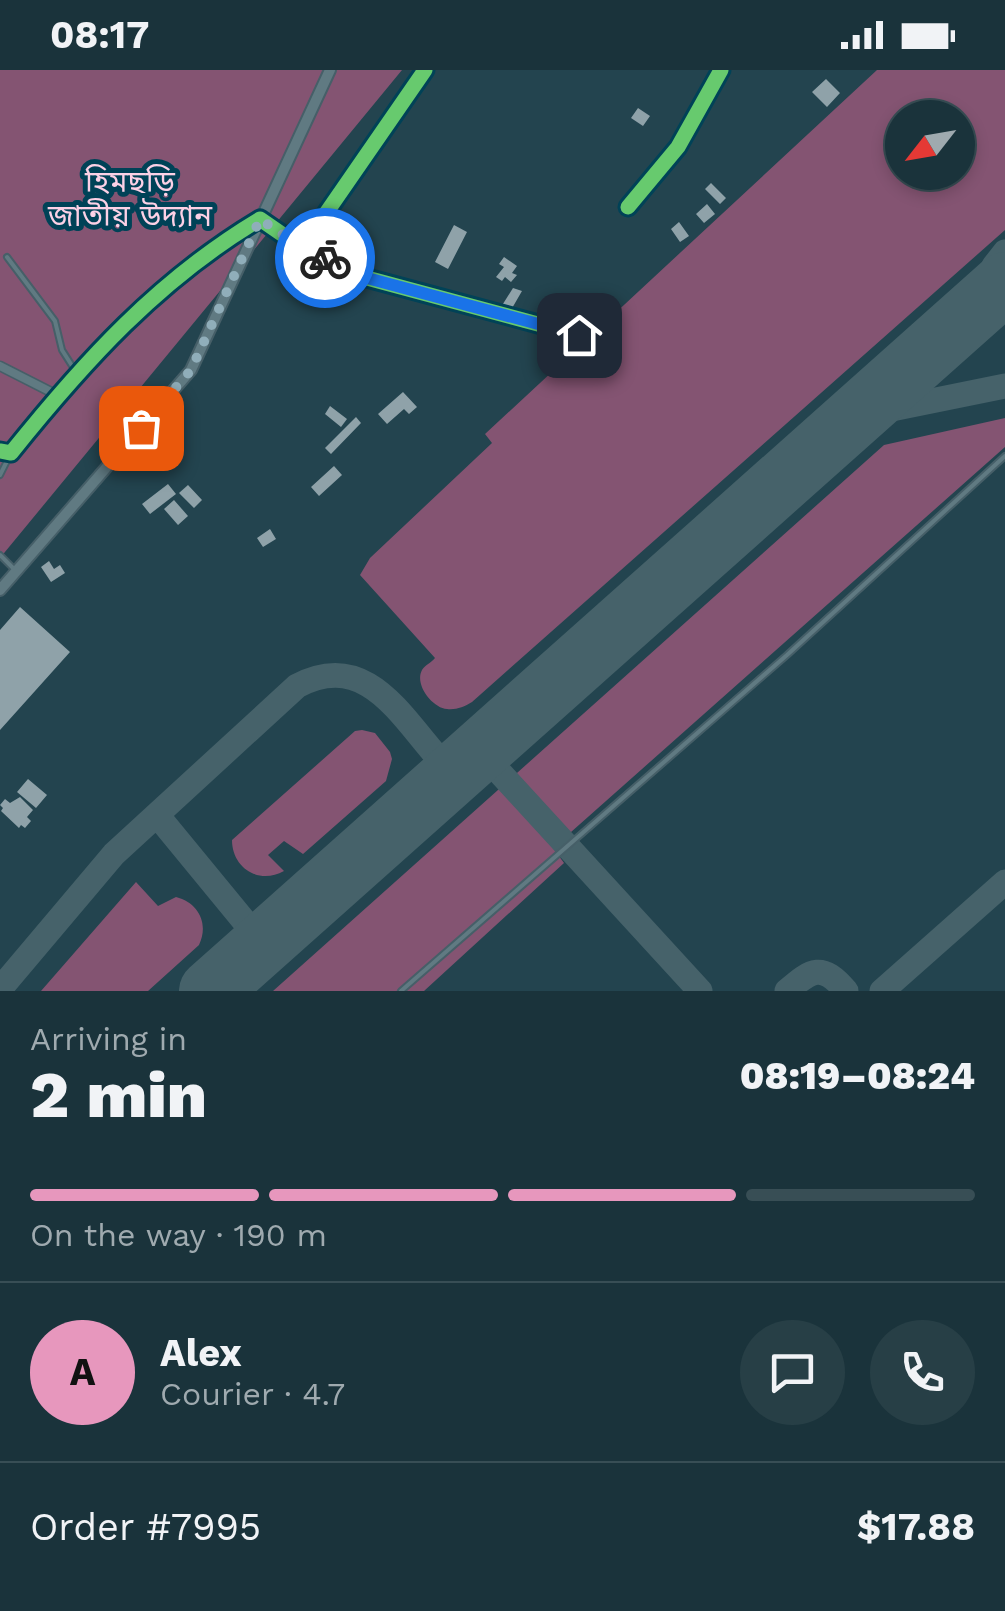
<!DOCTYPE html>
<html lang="en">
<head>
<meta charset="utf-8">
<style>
	body { margin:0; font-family:"Work Sans","Noto Sans Bengali",sans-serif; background:#273f46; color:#f1f3f6; height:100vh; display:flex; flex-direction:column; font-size:38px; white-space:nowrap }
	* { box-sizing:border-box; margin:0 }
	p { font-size:32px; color:#9faaaf }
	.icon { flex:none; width:55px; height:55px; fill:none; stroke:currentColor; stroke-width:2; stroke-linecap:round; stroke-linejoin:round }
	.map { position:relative; height:921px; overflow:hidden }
	.details { display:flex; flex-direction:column; background:#1a333b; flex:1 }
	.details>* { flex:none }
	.needle { width:65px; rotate:239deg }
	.tools { position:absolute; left:885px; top:30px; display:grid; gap:20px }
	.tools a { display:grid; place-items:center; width:90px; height:90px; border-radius:50%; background:#1a333b; box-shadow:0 5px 15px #0003,0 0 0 2px #384e55; font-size:50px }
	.pin { position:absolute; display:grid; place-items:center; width:85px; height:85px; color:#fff; margin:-42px; border-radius:20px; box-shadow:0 5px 15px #0006 }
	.courier { position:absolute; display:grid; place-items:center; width:100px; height:100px; margin:-50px; border:8px solid #1a73e8; border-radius:50%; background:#fff; color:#222; box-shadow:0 2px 12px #0007 }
	.summary em { font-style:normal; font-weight:800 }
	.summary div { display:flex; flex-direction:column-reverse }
	.summary { display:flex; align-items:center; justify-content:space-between; height:170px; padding:0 30px }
	h1 { font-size:65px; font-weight:800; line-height:75px }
	.bar { display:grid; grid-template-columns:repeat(4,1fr); gap:15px 10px; align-content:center; height:120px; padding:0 30px }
	.bar i { height:12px; border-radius:8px; background:#384e55 }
	.bar .on { background:#e797bd }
	.bar p { grid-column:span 4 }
	.line { display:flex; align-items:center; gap:25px; padding:0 30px; border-top:2px solid #384e55 }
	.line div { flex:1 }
	.round { display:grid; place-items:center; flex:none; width:105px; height:105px; border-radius:52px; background:#273f46 }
	.status { display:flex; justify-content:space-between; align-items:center; height:70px; padding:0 50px; background:#1a333b; direction:ltr }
	.status svg { height:28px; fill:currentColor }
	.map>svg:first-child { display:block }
	.green { fill:#845472; fill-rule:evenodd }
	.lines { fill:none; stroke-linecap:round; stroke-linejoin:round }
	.taxiway { stroke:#46626a; stroke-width:25 }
	.runway { stroke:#46626a; stroke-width:62 }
	.building { fill:#8fa2a9 }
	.service-casing { stroke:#465f68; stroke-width:8 }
	.minor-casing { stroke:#465f68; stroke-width:11 }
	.tertiary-casing { stroke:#465f68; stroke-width:14 }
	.service { stroke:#607a82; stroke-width:4 }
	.minor { stroke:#607a82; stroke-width:8 }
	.tertiary { stroke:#607a82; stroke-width:10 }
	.cycleway-casing { stroke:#004257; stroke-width:21 }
	.cycleway { stroke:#67ca6e; stroke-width:15 }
	.done { stroke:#90aeba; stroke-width:10; stroke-dasharray:0 18 }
	.route { stroke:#1a73e8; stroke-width:12 }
	.labels { text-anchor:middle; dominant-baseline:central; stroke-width:10; stroke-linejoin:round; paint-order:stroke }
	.park-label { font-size:30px; fill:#fcd1e6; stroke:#004257 }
</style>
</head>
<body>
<div class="status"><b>08:17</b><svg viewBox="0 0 49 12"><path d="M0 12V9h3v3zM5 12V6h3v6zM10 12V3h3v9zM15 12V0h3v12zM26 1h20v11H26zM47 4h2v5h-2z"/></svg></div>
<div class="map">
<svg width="1005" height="921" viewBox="0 0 1005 921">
	<rect width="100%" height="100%" fill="#23444f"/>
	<path class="green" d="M0 0H402L0 488Z
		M877 0H1005V160L472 632C464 637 456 640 447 639 433 638 414 615 422 600 425 595 431 593 435 588L360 505 370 488 492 373 485 364ZM902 48H958V102H902Z
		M1005 348V377L553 778 564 793 424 921H273L884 375Z
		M362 660 375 663 390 682 392 689 386 711 303 784 284 771 268 785 284 801C259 815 232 798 232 770L355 661Z
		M136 812 158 836 176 827C199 833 209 854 199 875L148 921H41Z"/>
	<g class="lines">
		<path class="taxiway" d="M980 235 994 196 1005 182
			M842 358 872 343 1005 316
			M480 681 700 921
			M435 721 441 702 434 683 452 693 475 685
			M157 745 263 874
			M0 919 114 784 297 616C363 581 397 640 434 683
			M787 921C812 899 822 893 846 921
			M882 921 1005 812"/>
		<path class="runway" d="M210 921 1005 213"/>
	</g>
	<path class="building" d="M826 9 840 23 827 37 812 22Z
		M638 38 650 46 643 56 631 48Z
		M711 113 726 128 720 134 705 119Z
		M707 134 715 144 704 153 696 144Z
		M679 152 689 166 680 172 671 159Z
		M454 155 467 162 448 199 435 192Z
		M504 187 517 196 512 203 517 205 511 212 505 207 502 211 496 207 504 197 499 194Z
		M513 218 522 221 511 240 501 237Z
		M543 265 572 277 553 297 541 287 547 280 538 274Z
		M403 322 417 337 409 344 404 339 387 354 378 344Z
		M330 336 347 349 341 357 325 344Z
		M356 347 361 353 331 384 325 378Z
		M334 396 342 405 319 426 311 417Z
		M168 414 176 424 150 444 142 434Z
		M188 415 202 430 194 438 179 423Z
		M174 430 188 446 178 455 164 439Z
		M270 459 276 469 263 477 257 468Z
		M49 491 54 499 60 495 65 503 51 512 41 497Z
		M20 537 70 582 0 660V560Z
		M28 709 47 725 36 738 17 722Z
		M20 727 33 740 27 747 31 751 25 758 21 755 19 758 1 741 3 738 0 735 5 729 10 733Z"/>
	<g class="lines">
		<defs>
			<path id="service" d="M7 187 55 251 62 280 76 302
				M0 405 11 383
				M0 485 14 499
				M401 921 787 585 1005 386"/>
			<path id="minor" d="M628 137 678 77 721 0
				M302 178 367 208 579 265
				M0 296 57 325
				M0 381 11 383C84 292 158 210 260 149L302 178 425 0"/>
			<path id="tertiary" d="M0 520 191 300 330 0"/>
		</defs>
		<use href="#service" class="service-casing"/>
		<use href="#minor" class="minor-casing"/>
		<use href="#tertiary" class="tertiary-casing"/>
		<use href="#service" class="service"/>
		<use href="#minor" class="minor"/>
		<use href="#tertiary" class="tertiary"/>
		<defs>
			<path id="cycleway" d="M628 137 678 77 721 0
				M302 178 367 208 579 265
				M0 381 11 383C84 292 158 210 260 149L302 178 425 0"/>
		</defs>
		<use href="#cycleway" class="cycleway-casing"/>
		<use href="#cycleway" class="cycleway"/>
	</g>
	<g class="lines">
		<path class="done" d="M141 358 191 300 260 149 302 178 325 188"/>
		<path class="route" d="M325 188 367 208 579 265"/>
	</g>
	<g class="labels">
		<g class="park-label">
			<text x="130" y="111">হিমছড়ি<tspan x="130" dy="34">জাতীয় উদ্যান</tspan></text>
		</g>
	</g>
</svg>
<div class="tools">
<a><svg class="needle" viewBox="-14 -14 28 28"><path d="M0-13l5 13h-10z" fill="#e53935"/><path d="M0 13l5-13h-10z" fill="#9faaaf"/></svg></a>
</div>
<div class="pin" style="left:141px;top:358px;background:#ea580c"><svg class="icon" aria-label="bag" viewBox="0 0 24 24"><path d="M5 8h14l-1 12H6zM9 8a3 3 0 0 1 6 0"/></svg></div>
<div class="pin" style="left:579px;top:265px;background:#1f2937"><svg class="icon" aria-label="home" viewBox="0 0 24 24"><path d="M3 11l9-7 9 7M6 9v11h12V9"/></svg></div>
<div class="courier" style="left:325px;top:188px"><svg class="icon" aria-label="bike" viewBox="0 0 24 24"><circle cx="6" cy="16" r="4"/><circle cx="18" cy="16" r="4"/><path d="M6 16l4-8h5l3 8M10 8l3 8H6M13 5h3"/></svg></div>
</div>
<section class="details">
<div class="summary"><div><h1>2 min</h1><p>Arriving in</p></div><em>08:19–08:24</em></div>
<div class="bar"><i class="on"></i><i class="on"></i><i class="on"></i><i></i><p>On the way · 190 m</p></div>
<div class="line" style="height:180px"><b class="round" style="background:#e797bd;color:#111">A</b><div><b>Alex</b><p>Courier · 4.7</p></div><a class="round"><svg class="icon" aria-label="chat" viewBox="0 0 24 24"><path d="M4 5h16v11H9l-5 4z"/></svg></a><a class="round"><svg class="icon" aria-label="phone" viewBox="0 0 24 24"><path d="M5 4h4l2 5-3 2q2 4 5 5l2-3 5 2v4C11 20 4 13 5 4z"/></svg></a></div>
<div class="line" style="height:130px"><div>Order #7995</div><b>$17.88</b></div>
</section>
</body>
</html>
